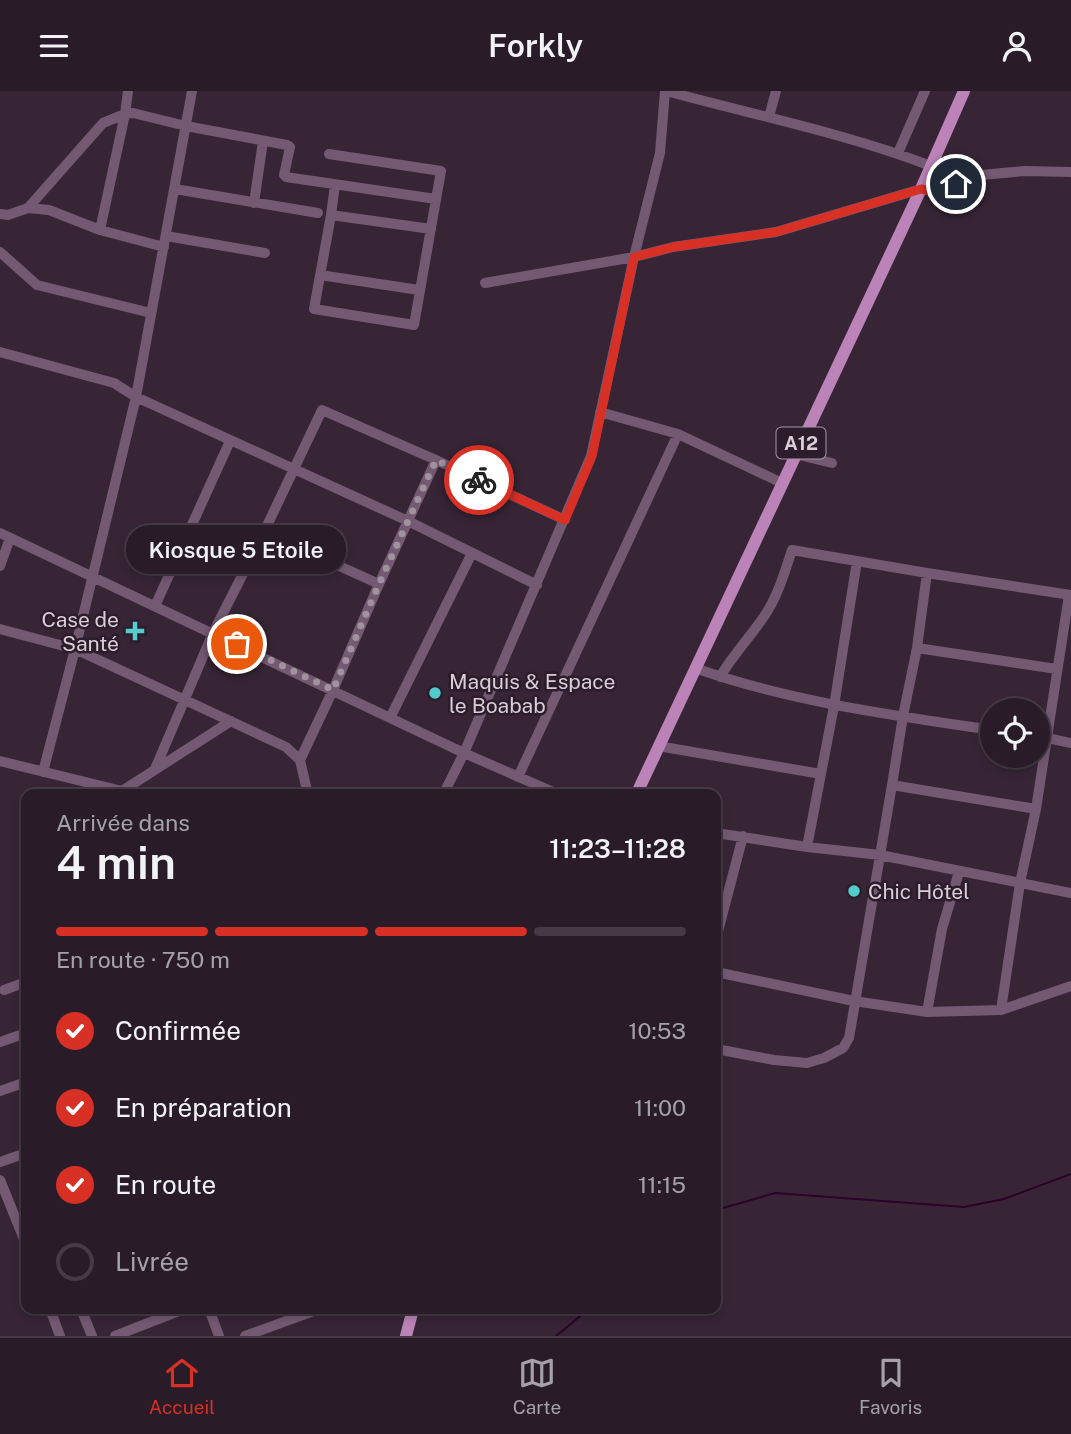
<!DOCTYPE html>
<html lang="fr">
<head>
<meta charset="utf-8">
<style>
	body { margin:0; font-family:"Public Sans",sans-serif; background:#312530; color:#f1f3f6; height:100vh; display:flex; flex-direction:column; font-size:26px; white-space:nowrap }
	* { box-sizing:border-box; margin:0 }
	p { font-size:23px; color:#a5a1a8 }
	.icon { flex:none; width:38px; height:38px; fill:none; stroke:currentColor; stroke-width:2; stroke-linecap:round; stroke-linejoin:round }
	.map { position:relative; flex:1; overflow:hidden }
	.side { position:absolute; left:21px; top:698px; width:700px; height:525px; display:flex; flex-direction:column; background:#291c28; border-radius:14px; box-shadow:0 4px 10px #0003,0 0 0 2px #453a45 }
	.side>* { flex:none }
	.fabs { position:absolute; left:980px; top:607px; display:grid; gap:14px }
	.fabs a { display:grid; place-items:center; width:70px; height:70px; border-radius:50%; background:#291c28; box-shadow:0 4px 10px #0003,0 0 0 2px #453a45; font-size:35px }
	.pin { position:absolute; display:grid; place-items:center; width:60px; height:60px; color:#fff; margin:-30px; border:4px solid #fff; border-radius:50%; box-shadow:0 2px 7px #0007 }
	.courier { position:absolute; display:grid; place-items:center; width:70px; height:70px; margin:-35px; border:5px solid #d93025; border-radius:50%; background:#fff; color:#222; box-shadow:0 2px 9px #0007 }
	.bubble { position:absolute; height:49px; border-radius:24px; background:#291c28; box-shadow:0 4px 10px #0003,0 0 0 2px #453a45; font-size:23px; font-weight:600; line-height:49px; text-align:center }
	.overview em { font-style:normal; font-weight:600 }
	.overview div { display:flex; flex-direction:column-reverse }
	.overview { display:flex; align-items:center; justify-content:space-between; height:119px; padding:0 35px }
	h1 { font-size:46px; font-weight:600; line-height:52px }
	.bar { display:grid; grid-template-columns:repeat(4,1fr); gap:10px 7px; align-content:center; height:84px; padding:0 35px }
	.bar i { height:9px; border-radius:5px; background:#453a45 }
	.bar .selected { background:#d93025 }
	.bar p { grid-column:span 4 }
	ol { padding:0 35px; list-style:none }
	li { display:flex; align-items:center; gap:21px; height:77px }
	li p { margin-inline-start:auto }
	li .icon { padding:7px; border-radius:50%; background:#d93025; color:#fff; stroke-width:4 }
	li:last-child { color:#a5a1a8 }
	li i { width:38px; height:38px; border:4px solid #453a45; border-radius:50% }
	header { display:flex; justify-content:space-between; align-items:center; height:91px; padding:0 35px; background:#291c28; font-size:32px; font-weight:600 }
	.tabs { display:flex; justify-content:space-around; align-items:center; height:98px; border-top:2px solid #453a45; background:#291c28; font-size:19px; color:#a5a1a8 }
	.tabs a { display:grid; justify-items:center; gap:4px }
	.tabs .selected { color:#d93025 }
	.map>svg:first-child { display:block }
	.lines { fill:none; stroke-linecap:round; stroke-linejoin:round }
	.stream { stroke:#2c012c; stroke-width:2 }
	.minor { stroke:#745972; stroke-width:10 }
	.major { stroke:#bb83b8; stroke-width:12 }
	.done { stroke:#a0929f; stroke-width:7; stroke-dasharray:0 12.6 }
	.route { stroke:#d93025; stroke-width:9 }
	.poi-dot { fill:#53cdcb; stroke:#2c1c2c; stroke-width:2.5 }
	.labels { text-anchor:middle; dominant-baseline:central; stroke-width:5; stroke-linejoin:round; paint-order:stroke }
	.shield { fill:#2c1c2c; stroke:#a598a4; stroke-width:2 }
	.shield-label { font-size:19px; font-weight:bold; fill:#d9cdd8 }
	.poi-label { font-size:21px; fill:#d9cdd8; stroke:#2c1c2c; text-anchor:start }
</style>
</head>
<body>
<header><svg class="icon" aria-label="menu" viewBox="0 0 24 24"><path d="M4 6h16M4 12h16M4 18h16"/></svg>Forkly<svg class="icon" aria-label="person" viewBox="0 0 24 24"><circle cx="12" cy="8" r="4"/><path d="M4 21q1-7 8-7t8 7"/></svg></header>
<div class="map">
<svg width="1071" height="1245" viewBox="0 0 1071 1245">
	<rect width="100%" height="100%" fill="#372536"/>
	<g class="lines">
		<path class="stream" d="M716 1119 775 1102 964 1116 1004 1108 1071 1083
			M556 1245 589 1218"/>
		<path class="minor" d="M666 0C754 24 845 42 931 75
			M769 26 776 0
			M898 62 925 0
			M329 63 441 80 414 234 314 218 331 124 335 94
			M175 98 318 122
			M254 112 263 50
			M28 117 103 32 125 23 133 22 186 35 287 54 290 56 284 84 286 86 436 108
			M0 123 8 124 28 117 49 119 100 139 164 156
			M331 124 431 138
			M100 139 125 23 128 0
			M166 145 265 162
			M0 161 37 194 151 222
			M320 184 419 199
			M485 192 634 166 673 156 776 141 921 98 942 102 970 85 1025 80 1071 81
			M0 261 114 292 136 306 408 430 537 494
			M600 321 678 343 782 392
			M795 363 832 372
			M264 441 379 493
			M0 442 464 662 560 704
			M0 475 10 447
			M155 515 230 350
			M0 538 75 558 286 656 300 669 308 704
			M917 557 1057 578
			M695 577C791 611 892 624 992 639
			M720 586C733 564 751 545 765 524 778 505 785 480 792 459L927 482 1071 504
			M390 627 472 462
			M1038 645 1071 652
			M658 655 821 683
			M300 669 333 599 379 493 436 369
			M0 670 122 700
			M155 678 213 542 264 441 322 319 436 369 565 429
			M43 681 75 558 136 306 192 0
			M518 686 678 343
			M892 694 1036 718
			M120 704 122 700 231 630
			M443 704 464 662 591 365 634 166 660 62 665 0
			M716 742 807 756 880 764 1071 802
			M807 756 834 615 857 470
			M716 848 743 745
			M716 881 854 910 927 921 1001 919 1071 895
			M4 899 26 891
			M1001 919 1020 792 1036 718 1069 504
			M927 921 942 838 959 781
			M0 951 26 942
			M716 958 774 969 807 972 824 967 843 957 849 947 892 694 903 625 917 557 927 482
			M0 1000 26 991
			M0 1071 26 1062
			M0 1089 26 1153
			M50 1218 60 1245
			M81 1218 92 1245
			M209 1218 219 1245
			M115 1245 184 1218
			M245 1245 319 1218"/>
		<path class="major" d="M636 704 921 98 964 0
			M406 1245 413 1218"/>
	</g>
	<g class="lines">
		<path class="done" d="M237 553 333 599 379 493 436 369 479 389"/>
		<path class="route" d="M479 389 565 429 592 365 634 166 673 156 776 141 921 98 942 102 956 93"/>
	</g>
	<g class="poi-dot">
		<path d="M131.5 529.5h7v7h7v7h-7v7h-7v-7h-7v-7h7z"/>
		<circle cx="435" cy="602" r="7"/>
		<circle cx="854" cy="800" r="7"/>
	</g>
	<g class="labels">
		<rect class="shield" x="776.5" y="336.5" width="49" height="31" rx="5"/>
		<g class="shield-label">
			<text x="801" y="352">A12</text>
		</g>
		<g class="poi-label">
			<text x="119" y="528" text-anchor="end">Case de<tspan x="119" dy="24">Santé</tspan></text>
			<text x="449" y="590">Maquis &amp; Espace<tspan x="449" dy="24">le Boabab</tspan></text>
			<text x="868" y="800">Chic Hôtel</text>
		</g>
	</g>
</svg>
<div class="fabs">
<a><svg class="icon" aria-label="locate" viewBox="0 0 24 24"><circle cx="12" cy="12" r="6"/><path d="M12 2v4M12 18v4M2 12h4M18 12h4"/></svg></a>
</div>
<div class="pin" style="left:237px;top:553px;background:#ea580c"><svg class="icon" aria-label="bag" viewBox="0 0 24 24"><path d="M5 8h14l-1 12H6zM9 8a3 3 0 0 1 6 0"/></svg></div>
<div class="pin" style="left:956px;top:93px;background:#1f2937"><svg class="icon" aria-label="home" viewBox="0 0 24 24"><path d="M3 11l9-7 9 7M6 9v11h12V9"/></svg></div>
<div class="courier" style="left:479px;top:389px"><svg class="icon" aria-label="bike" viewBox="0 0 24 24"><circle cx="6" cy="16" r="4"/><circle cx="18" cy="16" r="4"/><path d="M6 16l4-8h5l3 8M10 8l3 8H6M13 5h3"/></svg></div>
<div class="bubble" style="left:126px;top:434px;width:220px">Kiosque 5 Etoile</div>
<section class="side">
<div class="overview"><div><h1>4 min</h1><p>Arrivée dans</p></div><em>11:23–11:28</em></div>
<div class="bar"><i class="selected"></i><i class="selected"></i><i class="selected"></i><i></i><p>En route · 750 m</p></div>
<ol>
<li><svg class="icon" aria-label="check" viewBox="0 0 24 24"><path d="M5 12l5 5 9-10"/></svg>Confirmée<p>10:53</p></li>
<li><svg class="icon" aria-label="check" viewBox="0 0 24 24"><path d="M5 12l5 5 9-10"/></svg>En préparation<p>11:00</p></li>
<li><svg class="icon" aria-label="check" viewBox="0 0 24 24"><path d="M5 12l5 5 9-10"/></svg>En route<p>11:15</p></li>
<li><i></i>Livrée</li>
</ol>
</section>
</div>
<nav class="tabs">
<a class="selected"><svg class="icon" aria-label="home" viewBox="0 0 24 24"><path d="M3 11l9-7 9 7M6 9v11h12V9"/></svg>Accueil</a>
<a><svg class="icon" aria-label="map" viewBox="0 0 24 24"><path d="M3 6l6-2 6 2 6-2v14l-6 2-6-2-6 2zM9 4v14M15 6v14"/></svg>Carte</a>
<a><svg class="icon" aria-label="saved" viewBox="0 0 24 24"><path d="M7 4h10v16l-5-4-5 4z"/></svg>Favoris</a>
</nav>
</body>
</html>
